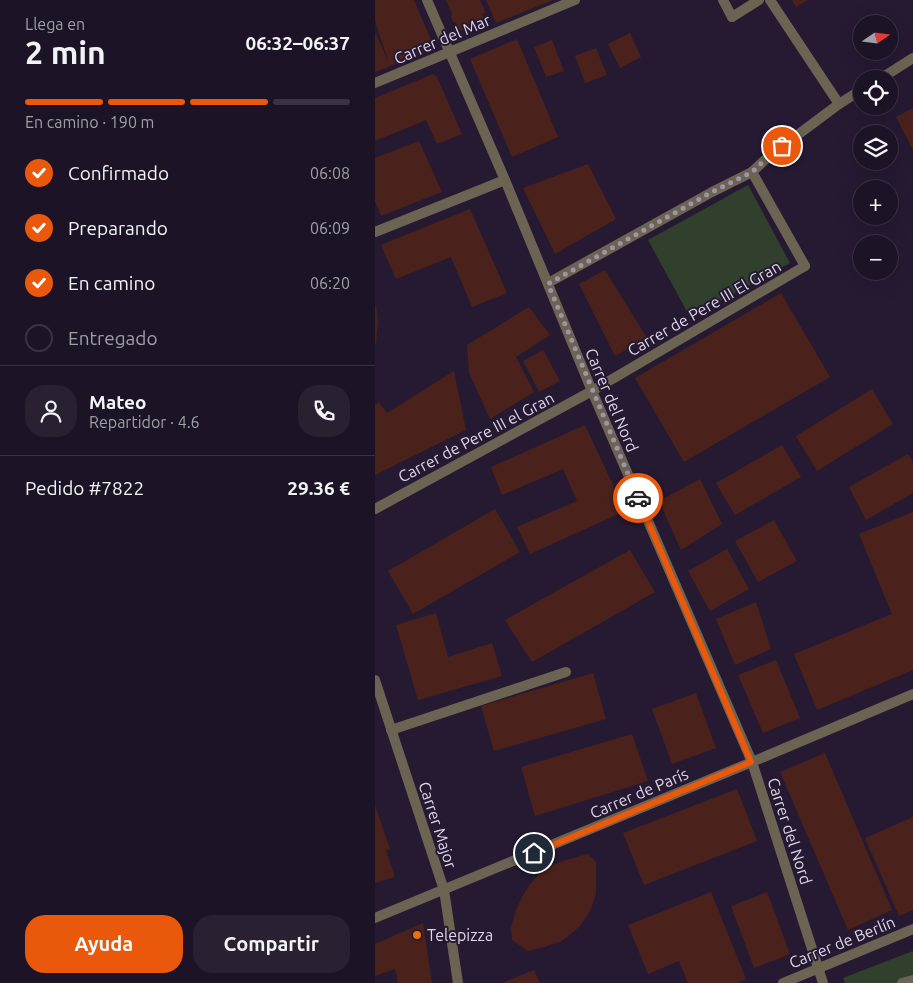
<!DOCTYPE html>
<html lang="es">
<head>
<meta charset="utf-8">
<style>
	body { margin:0; font-family:Ubuntu,sans-serif; background:#292132; color:#f1f3f6; height:100vh; display:flex; flex-direction:column; font-size:19px; white-space:nowrap }
	* { box-sizing:border-box; margin:0 }
	p { font-size:16px; color:#a09ea7 }
	.icon { flex:none; width:28px; height:28px; fill:none; stroke:currentColor; stroke-width:2; stroke-linecap:round; stroke-linejoin:round }
	.map { position:relative; flex:1; overflow:hidden }
	.panel { display:flex; flex-direction:column; background:#1c1426; width:375px }
	.panel>* { flex:none }
	.needle { width:32px; rotate:76deg }
	.controls { position:absolute; left:478px; top:15px; display:grid; gap:10px }
	.controls a { display:grid; place-items:center; width:45px; height:45px; border-radius:50%; background:#1c1426; box-shadow:0 5px 20px #0002,0 0 0 1px #3a3343; font-size:25px }
	.pin { position:absolute; display:grid; place-items:center; width:42px; height:42px; color:#fff; margin:-21px; border:2px solid #fff; border-radius:50%; box-shadow:0 1px 5px #0007 }
	.courier { position:absolute; display:grid; place-items:center; width:50px; height:50px; margin:-25px; border:4px solid #ea580c; border-radius:50%; background:#fff; color:#222; box-shadow:0 1px 6px #0007 }
	.head em { font-style:normal; font-weight:700 }
	.head div { display:flex; flex-direction:column-reverse }
	.head { display:flex; align-items:center; justify-content:space-between; height:85px; padding:0 25px }
	h1 { font-size:32px; font-weight:700; line-height:38px }
	.bar { display:grid; grid-template-columns:repeat(4,1fr); gap:8px 5px; align-content:center; height:60px; padding:0 25px }
	.bar i { height:6px; border-radius:4px; background:#3a3343 }
	.bar .active { background:#ea580c }
	.bar p { grid-column:span 4 }
	.line { display:flex; align-items:center; gap:12px; padding:0 25px; border-top:1px solid #3a3343 }
	.line div { flex:1 }
	.round { display:grid; place-items:center; flex:none; width:52px; height:52px; border-radius:20px; background:#292132 }
	ol { padding:0 25px; list-style:none }
	li { display:flex; align-items:center; gap:15px; height:55px }
	li p { margin-inline-start:auto }
	li .icon { padding:5px; border-radius:50%; background:#ea580c; color:#fff; stroke-width:4 }
	li:last-child { color:#a09ea7 }
	li i { width:28px; height:28px; border:2px solid #3a3343; border-radius:50% }
	.cta { display:flex; gap:10px; margin-top:auto; padding:10px 25px }
	.cta a { flex:1; height:58px; border-radius:20px; background:#ea580c; color:#fff; font-size:20px; font-weight:700; line-height:58px; text-align:center }
	.cta a+a { background:#292132; color:#f1f3f6 }
	main { display:flex; flex:1; min-height:0 }
	.map>svg:first-child { display:block }
	.green { fill:#30402c }
	.building { fill:#4a221b }
	.lines { fill:none; stroke-linecap:round; stroke-linejoin:round }
	.lane { stroke:#6b6453; stroke-width:10 }
	.street { stroke:#6b6453; stroke-width:10 }
	.done { stroke:#9d94a8; stroke-width:5; stroke-dasharray:0 9 }
	.route { stroke:#ea580c; stroke-width:6 }
	.food-dot { fill:#e8710a; stroke:#261a33; stroke-width:2 }
	.labels { text-anchor:middle; dominant-baseline:central; stroke-width:4; stroke-linejoin:round; paint-order:stroke }
	.street-label { font-size:16px; fill:#ddd6e7; stroke:#261a33 }
	.poi-label { font-size:16px; fill:#ddd6e7; stroke:#261a33; text-anchor:start }
</style>
</head>
<body>
<main>
<section class="panel">
<div class="head"><div><h1>2 min</h1><p>Llega en</p></div><em>06:32–06:37</em></div>
<div class="bar"><i class="active"></i><i class="active"></i><i class="active"></i><i></i><p>En camino · 190 m</p></div>
<ol>
<li><svg class="icon" aria-label="check" viewBox="0 0 24 24"><path d="M5 12l5 5 9-10"/></svg>Confirmado<p>06:08</p></li>
<li><svg class="icon" aria-label="check" viewBox="0 0 24 24"><path d="M5 12l5 5 9-10"/></svg>Preparando<p>06:09</p></li>
<li><svg class="icon" aria-label="check" viewBox="0 0 24 24"><path d="M5 12l5 5 9-10"/></svg>En camino<p>06:20</p></li>
<li><i></i>Entregado</li>
</ol>
<div class="line" style="height:90px"><a class="round"><svg class="icon" aria-label="person" viewBox="0 0 24 24"><circle cx="12" cy="8" r="4"/><path d="M4 21q1-7 8-7t8 7"/></svg></a><div><b>Mateo</b><p>Repartidor · 4.6</p></div><a class="round"><svg class="icon" aria-label="phone" viewBox="0 0 24 24"><path d="M5 4h4l2 5-3 2q2 4 5 5l2-3 5 2v4C11 20 4 13 5 4z"/></svg></a></div>
<div class="line" style="height:65px"><div>Pedido #7822</div><b>29.36 €</b></div>
<div class="cta"><a>Ayuda</a><a>Compartir</a></div>
</section>
<div class="map">
<svg width="538" height="983" viewBox="0 0 538 983">
	<rect width="100%" height="100%" fill="#261a33"/>
	<path class="green" d="M373 185 415 263 315 317 273 240Z
		M538 951V983H470L468 978Z"/>
	<path class="building" d="M0 0H39L60 49 0 72V32L14 63 0 21Z
		M71 0H105L111 13 107 14 110 21 85 31 81 23 78 22 76 17 77 14Z
		M111 0H178L121 23Z
		M417 0H433L421 7Z
		M255 33 266 57 245 68 233 44Z
		M142 39 183 137 137 157 95 59Z
		M177 40 189 71 171 77 159 47Z
		M221 48 232 75 210 83 200 56Z
		M58 74 62 77 87 134 62 144 51 120 0 141V98Z
		M538 108V150L521 117Z
		M44 141 67 192 6 216 0 201V158Z
		M213 164 241 219 180 254 148 188Z
		M95 209 132 293 97 307 76 257 21 279 6 245Z
		M230 270 272 338 240 356 204 284Z
		M406 293 455 377 309 462 260 378Z
		M0 305H1L3 321 1 344H0Z
		M154 307 175 335 141 357 159 392 115 419 94 373 92 345Z
		M168 350 185 381 164 392 148 361Z
		M79 371 91 430 0 475V405L4 402 12 413Z
		M497 389 518 424 442 471 421 436Z
		M210 425 250 511 155 554 142 527 202 501 188 469 127 495 116 467Z
		M407 445 426 477 360 515 341 483Z
		M533 454 538 462V493L491 520 474 487Z
		M325 479 347 524 306 550 284 501Z
		M120 509 145 552 38 614 13 571Z
		M538 512V670L442 710 419 654 517 614 484 534Z
		M399 520 422 561 383 582 360 541Z
		M352 549 374 589 335 611 313 571Z
		M255 550 280 592 157 662 130 620Z
		M381 602 396 649 360 665 341 619Z
		M61 613 73 657 117 643 127 676 43 700 21 625Z
		M401 660 425 718 388 733 363 675Z
		M218 673 231 719 119 751 106 706Z
		M321 693 341 748 297 764 277 709Z
		M257 734 273 781 160 816 146 767Z
		M450 753 517 910 473 930 405 772Z
		M362 789 382 841 269 885 248 833Z
		M0 805 15 849 11 850 20 877 0 883Z
		M538 817V910L524 916 490 838Z
		M213 854 221 862V893L215 911 205 926 187 941 169 947 153 951 137 940 136 928 141 910 147 897 155 884 165 873 175 866 191 860Z
		M336 892 371 979 363 983H313L304 961 273 974 253 925Z
		M392 892 415 954 379 968 356 906Z
		M48 923 57 983H23L20 969 0 976V944Z
		M159 970 165 983H127Z"/>
	<g class="lines">
		<path class="lane" d="M395 0 464 104
			M357 17 384 0
			M173 283 337 192 377 172 430 266
			M16 730 191 672
			M527 983 538 980"/>
		<path class="street" d="M52 0 130 180 217 391 377 762 448 983
			M348 0 357 17
			M505 79 538 58
			M0 83 200 0
			M377 172 393 157 464 104 486 90
			M0 232 130 180
			M0 509 217 391 430 266
			M0 680 69 890 83 983
			M0 918 377 762 538 694
			M408 983 538 929"/>
	</g>
	<g class="lines">
		<path class="done" d="M263 498 173 284 337 192 377 172 393 157 407 146"/>
		<path class="route" d="M159 853 376 762 263 498"/>
	</g>
	<circle class="food-dot" cx="42" cy="935" r="5"/>
	<g class="labels">
		<g class="street-label">
			<text transform="translate(67 39) rotate(-23)">Carrer del Mar</text>
			<text transform="translate(329 308) rotate(-30)">Carrer de Pere III El Gran</text>
			<text transform="translate(237 400) rotate(67)">Carrer del Nord</text>
			<text transform="translate(101 437) rotate(-28)">Carrer de Pere III el Gran</text>
			<text transform="translate(264 793) rotate(-23)">Carrer de París</text>
			<text transform="translate(63 825) rotate(72)">Carrer Major</text>
			<text transform="translate(415 831) rotate(72)">Carrer del Nord</text>
			<text transform="translate(467 942) rotate(-22)">Carrer de Berlín</text>
		</g>
		<g class="poi-label">
			<text x="52" y="935">Telepizza</text>
		</g>
	</g>
</svg>
<div class="controls">
<a><svg class="needle" viewBox="-14 -14 28 28"><path d="M0-13l5 13h-10z" fill="#e53935"/><path d="M0 13l5-13h-10z" fill="#a09ea7"/></svg></a>
<a><svg class="icon" aria-label="locate" viewBox="0 0 24 24"><circle cx="12" cy="12" r="6"/><path d="M12 2v4M12 18v4M2 12h4M18 12h4"/></svg></a>
<a><svg class="icon" aria-label="layers" viewBox="0 0 24 24"><path d="M12 4l9 5-9 5-9-5zM3 14l9 5 9-5"/></svg></a>
<a>+</a>
<a>−</a>
</div>
<div class="pin" style="left:407px;top:146px;background:#ea580c"><svg class="icon" aria-label="bag" viewBox="0 0 24 24"><path d="M5 8h14l-1 12H6zM9 8a3 3 0 0 1 6 0"/></svg></div>
<div class="pin" style="left:159px;top:853px;background:#1f2937"><svg class="icon" aria-label="home" viewBox="0 0 24 24"><path d="M3 11l9-7 9 7M6 9v11h12V9"/></svg></div>
<div class="courier" style="left:263px;top:498px"><svg class="icon" aria-label="car" viewBox="0 0 24 24"><path d="M5 17H2v-5l4-1 3-4h7l3 4 3 1v5h-3M9 17h6M6 11h13"/><circle cx="7" cy="17" r="2"/><circle cx="17" cy="17" r="2"/></svg></div>
</div>
</main>
</body>
</html>
